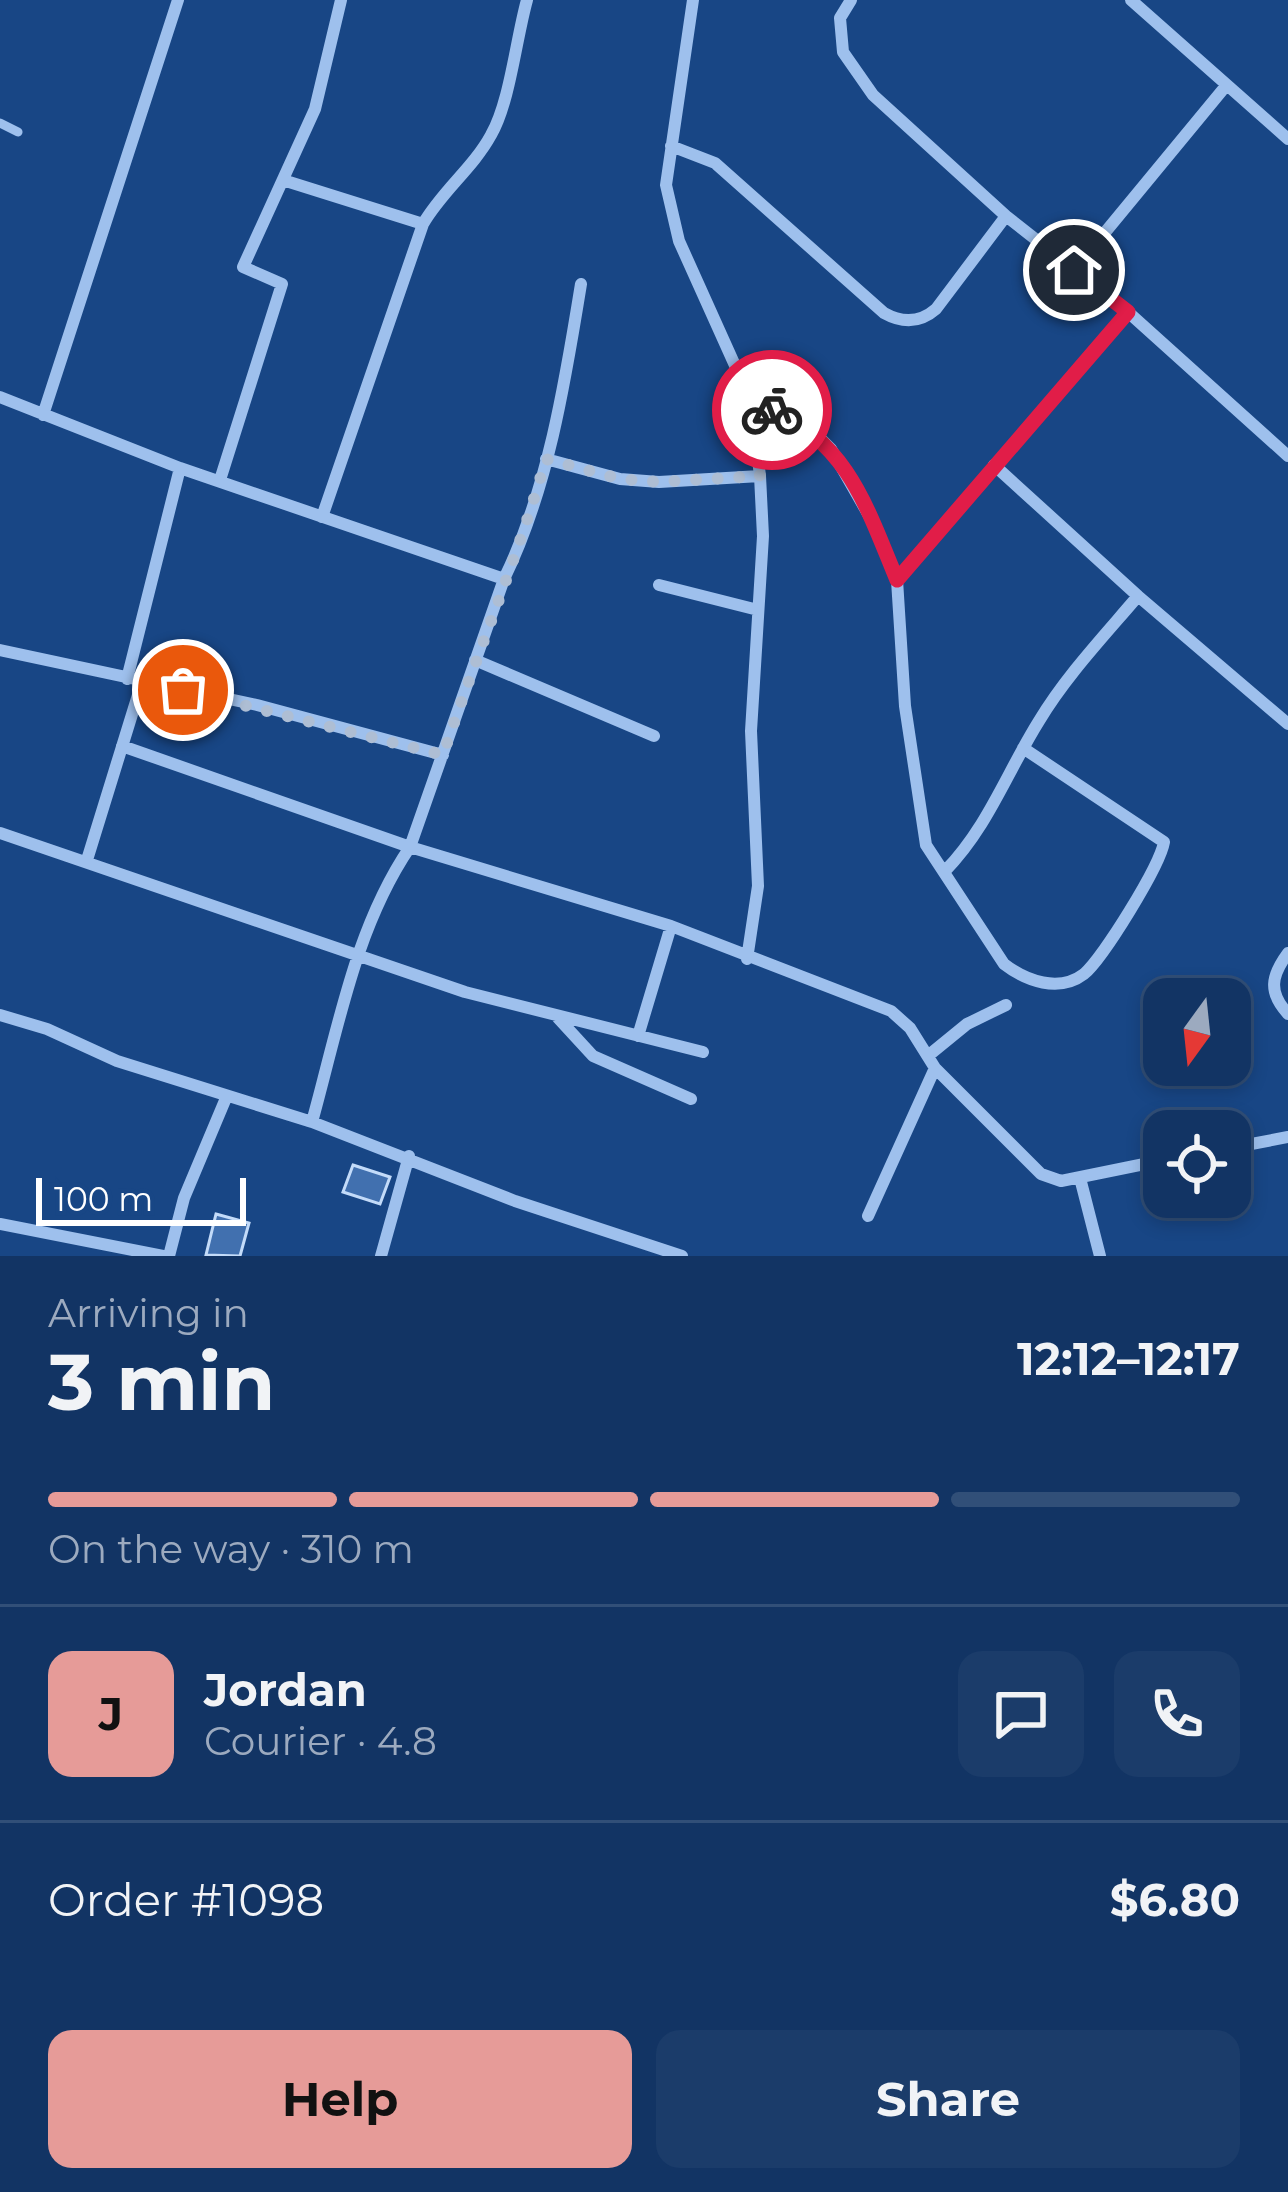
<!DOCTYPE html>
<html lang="en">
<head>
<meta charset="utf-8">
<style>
	body { margin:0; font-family:Montserrat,sans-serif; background:#1b3c6a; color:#f1f3f6; height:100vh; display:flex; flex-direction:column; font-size:45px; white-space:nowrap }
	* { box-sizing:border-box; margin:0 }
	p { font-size:39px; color:#9caabf }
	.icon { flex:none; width:66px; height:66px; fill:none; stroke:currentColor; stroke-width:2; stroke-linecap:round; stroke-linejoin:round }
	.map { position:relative; height:1256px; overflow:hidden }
	.sheet { display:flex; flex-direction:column; background:#123464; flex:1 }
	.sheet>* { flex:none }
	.needle { width:78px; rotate:195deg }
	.controls { position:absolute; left:1143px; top:978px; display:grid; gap:24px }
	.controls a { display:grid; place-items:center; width:108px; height:108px; border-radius:24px; background:#123464; box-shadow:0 6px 18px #0003,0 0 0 3px #314f78; font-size:60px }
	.scale { position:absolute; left:36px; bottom:30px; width:210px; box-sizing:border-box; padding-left:12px; border:6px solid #fff; border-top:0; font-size:33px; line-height:42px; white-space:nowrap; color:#fff; -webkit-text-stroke:9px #184685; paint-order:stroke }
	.pin { position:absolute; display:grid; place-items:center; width:102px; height:102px; color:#fff; margin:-51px; border:6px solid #fff; border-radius:50%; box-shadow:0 3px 12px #0007 }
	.courier { position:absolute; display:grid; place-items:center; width:120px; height:120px; margin:-60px; border:9px solid #e11d48; border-radius:50%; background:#fff; color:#222; box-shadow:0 3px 15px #0007 }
	.headline em { font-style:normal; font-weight:700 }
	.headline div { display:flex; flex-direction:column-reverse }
	.headline { display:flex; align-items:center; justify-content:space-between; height:204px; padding:0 48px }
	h1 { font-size:78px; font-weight:700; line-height:90px }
	.bar { display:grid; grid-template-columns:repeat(4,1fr); gap:18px 12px; align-content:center; height:144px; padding:0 48px }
	.bar i { height:15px; border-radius:9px; background:#314f78 }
	.bar .current { background:#e69b98 }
	.bar p { grid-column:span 4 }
	.line { display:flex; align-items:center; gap:30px; padding:0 48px; border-top:3px solid #314f78 }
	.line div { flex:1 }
	.round { display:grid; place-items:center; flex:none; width:126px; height:126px; border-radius:24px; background:#1b3c6a }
	.primary-button { display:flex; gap:24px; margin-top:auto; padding:24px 48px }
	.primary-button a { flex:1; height:138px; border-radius:24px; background:#e69b98; color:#111; font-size:48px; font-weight:700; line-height:138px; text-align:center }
	.primary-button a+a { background:#1b3c6a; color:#f1f3f6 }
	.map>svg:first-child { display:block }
	.building { fill:#4170af; stroke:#c3dbf9; stroke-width:3 }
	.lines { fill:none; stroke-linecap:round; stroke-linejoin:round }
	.lane { stroke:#9ec0ed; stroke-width:9 }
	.street { stroke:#9ec0ed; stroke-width:12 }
	.done { stroke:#aebed4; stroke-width:12; stroke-dasharray:0 21.6 }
	.route { stroke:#e11d48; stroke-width:15 }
</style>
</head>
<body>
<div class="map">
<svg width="1288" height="1256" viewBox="0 0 1288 1256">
	<rect width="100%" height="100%" fill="#184685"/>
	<path class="building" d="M353 1165 390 1177 380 1204 343 1192Z
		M216 1214 249 1223 240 1256 206 1255Z"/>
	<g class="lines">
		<path class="lane" d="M0 123 18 132"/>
		<path class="street" d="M693 0 666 185 679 241 751 401 760 476 763 536 751 731 758 886 747 959
			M851 0 840 18 843 52 873 95 1006 216 1128 312 897 580
			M1131 0 1288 139
			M671 146 715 163 884 313C902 323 920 323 936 309L1006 216
			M286 181 423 224
			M1074 270 1225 87
			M1128 312 1288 456
			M0 397 180 468 504 579
			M751 401 812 430 831 449 875 526 897 580 905 706 926 845 1004 964C1026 981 1059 993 1084 974 1103 958 1160 866 1164 842L1023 748
			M43 415 178 0
			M546 459 620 479 659 482 760 476
			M994 465 1138 596 1288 724
			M220 480 282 284 243 267 315 109 341 0
			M322 517 423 224C442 191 473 168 491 135 510 102 516 39 527 0
			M659 585 758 610
			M0 650 257 705 443 755
			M475 660 654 736
			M127 679 180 468
			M122 746 410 847 671 926 891 1011 910 1028 935 1068 1041 1174 1061 1181 1164 1160
			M0 833 465 992 703 1052
			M87 860 142 682
			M945 871C988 827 1007 772 1039 721 1066 676 1104 636 1138 596
			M1288 953C1271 976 1268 992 1288 1014
			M0 1015 47 1029 117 1061 312 1122 515 1201 682 1256
			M558 1018 593 1056 691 1099
			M638 1036 671 926
			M929 1055 967 1024 1006 1005
			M312 1122C338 1029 355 928 410 847L504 579C548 489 565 383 581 284
			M1230 1148 1288 1137
			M1080 1178 1100 1256
			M868 1216 935 1068
			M0 1224 163 1256
			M169 1256 184 1198 226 1098
			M381 1256 409 1156"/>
	</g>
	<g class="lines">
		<path class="done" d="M183 690 443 755C476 656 517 560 546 459L620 479 659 482 760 476 751 401 772 410"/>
		<path class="route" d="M772 410C848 443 867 508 897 580L1128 312 1074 270"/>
	</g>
</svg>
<div class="controls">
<a><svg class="needle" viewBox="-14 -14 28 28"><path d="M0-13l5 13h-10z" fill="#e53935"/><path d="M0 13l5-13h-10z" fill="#9caabf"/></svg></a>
<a><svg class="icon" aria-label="locate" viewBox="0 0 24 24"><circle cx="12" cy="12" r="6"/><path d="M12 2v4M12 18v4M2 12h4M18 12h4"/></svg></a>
</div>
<div class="scale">100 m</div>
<div class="pin" style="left:183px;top:690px;background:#ea580c"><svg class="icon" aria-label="bag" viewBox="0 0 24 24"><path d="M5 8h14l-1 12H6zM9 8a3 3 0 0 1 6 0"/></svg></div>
<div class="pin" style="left:1074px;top:270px;background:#1f2937"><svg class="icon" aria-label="home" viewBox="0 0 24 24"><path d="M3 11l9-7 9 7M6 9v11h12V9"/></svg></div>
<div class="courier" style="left:772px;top:410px"><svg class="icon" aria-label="bike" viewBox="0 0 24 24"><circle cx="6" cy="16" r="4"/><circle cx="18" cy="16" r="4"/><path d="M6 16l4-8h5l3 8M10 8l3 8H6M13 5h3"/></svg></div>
</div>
<section class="sheet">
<div class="headline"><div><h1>3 min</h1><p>Arriving in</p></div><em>12:12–12:17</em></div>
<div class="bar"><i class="current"></i><i class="current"></i><i class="current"></i><i></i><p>On the way · 310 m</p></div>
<div class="line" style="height:216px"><b class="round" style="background:#e69b98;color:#111">J</b><div><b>Jordan</b><p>Courier · 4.8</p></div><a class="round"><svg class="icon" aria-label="chat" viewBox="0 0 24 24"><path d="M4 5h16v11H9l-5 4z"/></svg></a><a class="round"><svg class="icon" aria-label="phone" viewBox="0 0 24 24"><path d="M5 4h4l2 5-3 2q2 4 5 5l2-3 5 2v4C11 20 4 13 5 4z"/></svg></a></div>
<div class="line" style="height:156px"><div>Order #1098</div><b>$6.80</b></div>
<div class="primary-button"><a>Help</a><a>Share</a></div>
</section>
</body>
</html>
